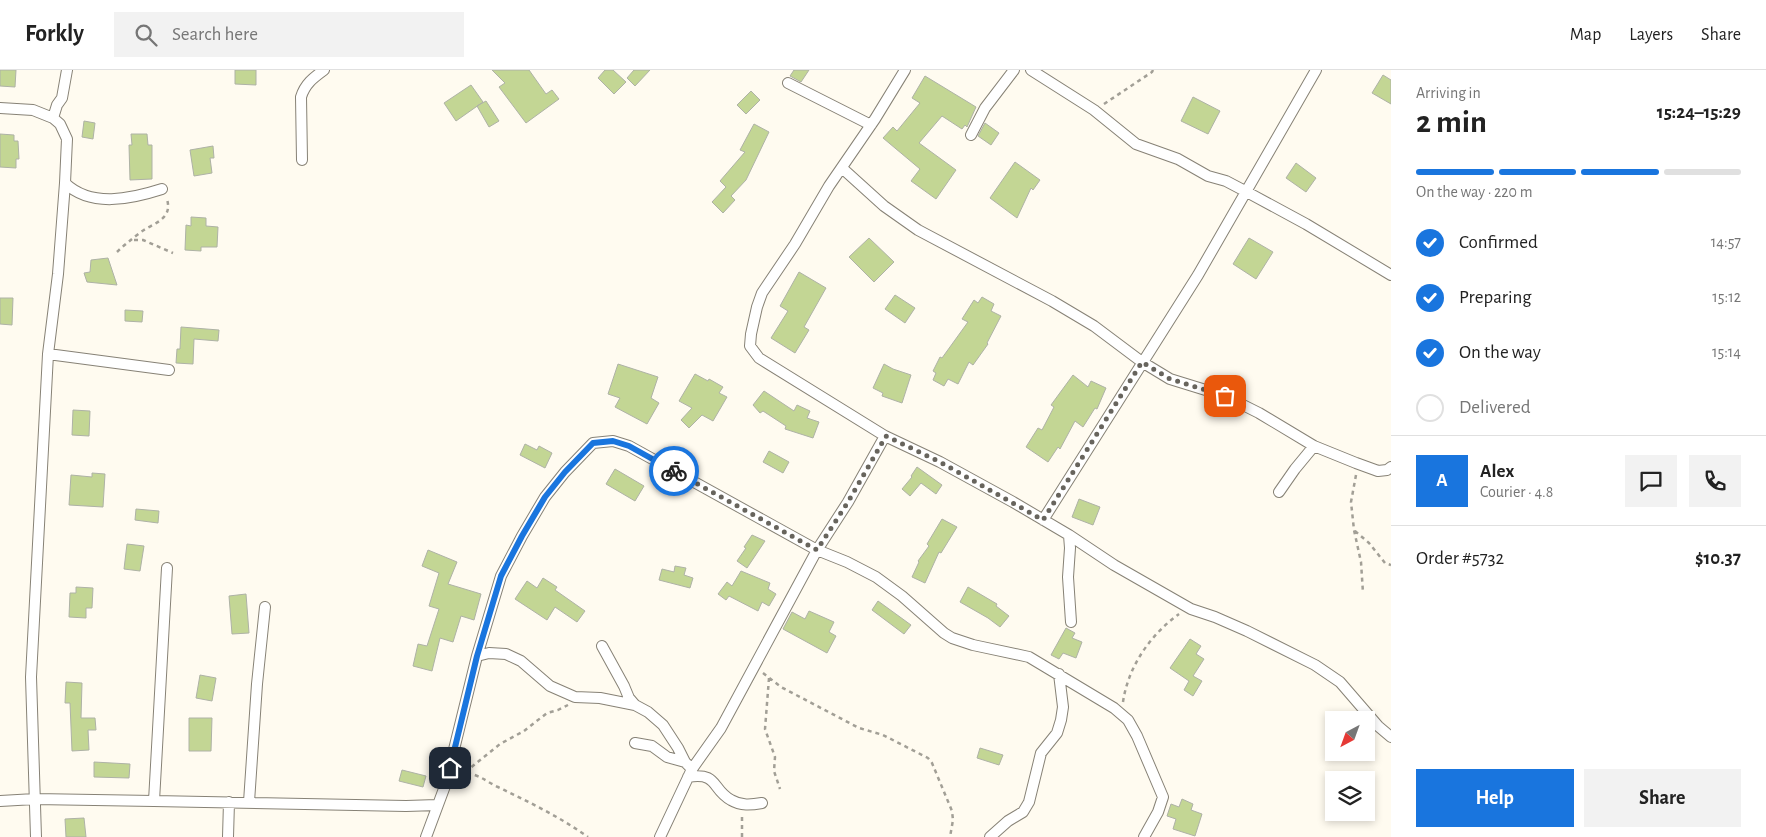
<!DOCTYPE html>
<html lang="en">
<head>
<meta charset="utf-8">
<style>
	body { margin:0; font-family:"Alegreya Sans",sans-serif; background:#f2f2f2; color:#222; height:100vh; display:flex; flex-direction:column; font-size:19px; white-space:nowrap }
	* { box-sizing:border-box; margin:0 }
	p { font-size:16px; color:#767676 }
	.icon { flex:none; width:28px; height:28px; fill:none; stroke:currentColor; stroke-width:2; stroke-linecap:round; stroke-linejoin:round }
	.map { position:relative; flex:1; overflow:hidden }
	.drawer { display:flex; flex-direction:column; background:#fff; width:375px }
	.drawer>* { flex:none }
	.needle { width:32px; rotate:221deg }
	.buttons { position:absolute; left:1325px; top:641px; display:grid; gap:10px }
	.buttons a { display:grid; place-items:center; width:50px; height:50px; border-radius:0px; background:#fff; box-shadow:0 2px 8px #0003; font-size:25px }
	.pin { position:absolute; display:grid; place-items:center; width:42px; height:42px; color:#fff; margin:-21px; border-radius:10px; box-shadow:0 2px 8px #0006 }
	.courier { position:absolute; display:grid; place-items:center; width:50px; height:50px; margin:-25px; border:4px solid #1975de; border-radius:50%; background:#fff; color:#222; box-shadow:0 1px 6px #0007 }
	.overview em { font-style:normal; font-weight:600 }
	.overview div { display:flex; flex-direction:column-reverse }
	.overview { display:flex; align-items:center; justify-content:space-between; height:85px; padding:0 25px }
	h1 { font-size:32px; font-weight:600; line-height:38px }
	.bar { display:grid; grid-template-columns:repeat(4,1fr); gap:8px 5px; align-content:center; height:60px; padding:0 25px }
	.bar i { height:6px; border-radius:4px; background:#e0e0e0 }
	.bar .on { background:#1975de }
	.bar p { grid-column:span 4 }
	.line { display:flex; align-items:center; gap:12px; padding:0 25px; border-top:1px solid #e0e0e0 }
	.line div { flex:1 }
	.round { display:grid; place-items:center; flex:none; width:52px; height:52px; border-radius:0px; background:#f2f2f2 }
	ol { padding:0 25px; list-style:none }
	li { display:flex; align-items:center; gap:15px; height:55px }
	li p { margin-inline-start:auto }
	li .icon { padding:5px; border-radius:50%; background:#1975de; color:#fff; stroke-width:4 }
	li:last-child { color:#767676 }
	li i { width:28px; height:28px; border:2px solid #e0e0e0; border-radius:50% }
	.action { display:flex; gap:10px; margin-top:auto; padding:10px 25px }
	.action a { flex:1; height:58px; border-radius:0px; background:#1975de; color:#fff; font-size:20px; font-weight:600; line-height:58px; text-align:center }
	.action a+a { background:#f2f2f2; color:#222 }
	header { display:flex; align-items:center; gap:30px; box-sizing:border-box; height:70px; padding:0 25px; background:#fff; border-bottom:1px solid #e0e0e0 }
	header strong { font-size:24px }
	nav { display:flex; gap:28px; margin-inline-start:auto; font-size:18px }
	.search { width:350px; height:45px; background:#f2f2f2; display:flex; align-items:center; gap:12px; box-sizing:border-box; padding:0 18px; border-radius:0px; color:#767676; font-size:19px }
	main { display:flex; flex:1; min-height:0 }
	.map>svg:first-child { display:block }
	.building { fill:#c3d694; stroke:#aeb2a6 }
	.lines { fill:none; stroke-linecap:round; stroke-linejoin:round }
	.street-casing { stroke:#878276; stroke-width:12 }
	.path { stroke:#a29f96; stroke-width:2.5; stroke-dasharray:4 4; stroke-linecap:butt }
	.street { stroke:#fff; stroke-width:10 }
	.done { stroke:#67645d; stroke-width:5; stroke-dasharray:0 9 }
	.route { stroke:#1975de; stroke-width:6 }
</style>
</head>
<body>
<header>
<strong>Forkly</strong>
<div class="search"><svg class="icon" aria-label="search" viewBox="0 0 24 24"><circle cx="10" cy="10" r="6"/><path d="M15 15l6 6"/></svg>Search here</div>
<nav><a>Map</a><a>Layers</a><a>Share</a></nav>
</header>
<main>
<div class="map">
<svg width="1391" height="767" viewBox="0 0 1391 767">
	<rect width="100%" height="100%" fill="#fffbf0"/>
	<path class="building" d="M0 0H16L15 17 0 16Z
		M235 0H256V15L235 14Z
		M492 0H529L546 24 552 20 559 29 526 53 499 17 505 13Z
		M605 0H613L626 12 614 24 598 8Z
		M634 0H650L635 16 627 8Z
		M794 0H809L801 12 790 6Z
		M1383 5 1391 10V34L1372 23Z
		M925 6 976 37 967 57 965 55 962 59 942 46 919 73 956 100 936 129 911 111 920 99 883 68 893 57 897 61 920 33 912 28Z
		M471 15 483 32 456 51 444 33Z
		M751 21 760 30 746 44 737 35Z
		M1193 27 1220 41 1208 64 1181 51Z
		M486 31 499 51 489 57 477 36Z
		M84 51 95 53 93 69 82 67Z
		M985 53 999 63 991 75 978 66Z
		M754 54 769 62 746 110 731 126 735 130 723 143 712 132 726 117 720 111 745 82 740 80Z
		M0 64 14 65V71H18L19 89H16V98L0 97Z
		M131 64H147L148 75H152V109L130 110 129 75H132Z
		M213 76 214 88H210L212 103 194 106 190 80Z
		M1015 92 1040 110 1033 120 1031 118 1017 148 990 128Z
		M1296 93 1316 108 1306 122 1286 108Z
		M191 147 206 148V156L218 157 217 177H201V181L185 180 186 155 191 156Z
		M869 168 894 192 874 212 849 187Z
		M1249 168 1273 182 1256 209 1233 194Z
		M108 188 117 215 87 212 84 203 90 202 91 190Z
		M799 202 826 218 804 257 809 260 795 283 771 268 788 241 780 236Z
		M895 225 915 238 905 253 885 239Z
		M982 227 994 234 991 241 1001 246 987 273 988 274 973 295 969 292 958 314 948 309 944 316 933 310 936 303 933 301 940 287 942 288 968 252 962 249 974 230 978 233Z
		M0 228H13L12 255 0 254Z
		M125 240 143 241 142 252 125 251Z
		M181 257 219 260 218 271 194 269 193 294 176 293 177 279H180Z
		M618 294 658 307 651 328 659 333 647 354 615 337 620 328 608 324Z
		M884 294 893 299 911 305 902 333 882 326 883 323 873 318Z
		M695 304 708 311 709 309 723 317 719 323 727 327 713 351 702 345 689 358 681 350 692 338 679 331Z
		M1073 305 1088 317 1091 311 1106 318 1097 339 1095 338 1083 357 1075 351 1060 379 1058 377 1048 392 1026 377 1038 358 1042 360 1054 337 1051 335Z
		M764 321 794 341 797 335 810 341 807 348 819 352 813 368 785 359 786 356 763 341 760 343 753 335Z
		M73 340 90 341 89 366 72 365Z
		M525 374 537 380 539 376 552 383 545 398 520 385Z
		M769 381 789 392 783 403 763 392Z
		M917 397 942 415 936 424 921 413 910 426 902 419 912 407 911 406Z
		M615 399 644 416 635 431 606 414Z
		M92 403 105 404 103 437 69 435 71 405 92 407Z
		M1079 429 1100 437 1093 455 1072 447Z
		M136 439 159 441 158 453 135 450Z
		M942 449 957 457 941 483 939 482 925 513 912 507 919 492 918 491 929 476 927 474Z
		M752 465 765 471 747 498 737 491 746 478 744 477Z
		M127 474 144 476 140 501 124 499Z
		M428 480 457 492 448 514 481 524 474 550 461 546 453 572 440 568 432 601 413 596 418 574 427 576 439 539 429 536 439 503 422 496Z
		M675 496 686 498 684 505 693 508 690 518 659 510 662 499 674 502Z
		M741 501 770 513 768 519 776 524 769 536 762 532 758 541 729 526 726 530 718 524 727 512 732 516Z
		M543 508 557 517 555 520 585 541 577 552 555 537 547 550 515 529 527 511 537 518Z
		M76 517 93 518 92 538H86V548L69 547 70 523H76Z
		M968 517 997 534 996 536 1009 546 1000 557 988 548 960 532Z
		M246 524 249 563 232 564 229 526Z
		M878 531 911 555 904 564 872 540Z
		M809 541 834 552 829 562 836 566 827 583 783 559 792 542 805 549Z
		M1066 558 1075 563 1072 568 1082 572 1076 588 1063 583 1059 589 1051 585Z
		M1190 569 1201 576 1196 584 1204 589 1193 606 1202 611 1193 626 1184 620 1189 611 1170 598Z
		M200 605 216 608 212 631 196 628Z
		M66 612 82 613 81 648H95L96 660H88L89 680 72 681 70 633H65Z
		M189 648H212L211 681H189Z
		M980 678 1003 685 999 695 977 688Z
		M94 692 130 694 129 708 94 707Z
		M402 700 426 706 423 717 399 711Z
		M1182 729 1193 734 1191 740 1202 744 1195 766 1173 759 1176 749 1167 746 1171 734 1179 737Z
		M84 748 86 767H66L65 749Z"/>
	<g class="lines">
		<defs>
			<path id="street" d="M905 0 875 49 829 116 795 174 762 223 757 237 751 264 750 276 759 288 885 366 940 392 1013 432 1069 465 1114 495 1191 539 1215 547 1247 561 1315 595 1340 612 1378 656 1391 667
				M1031 0 1094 40 1136 74 1178 89 1208 106 1226 111 1245 121 1306 154 1391 205
				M788 13 871 55
				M0 38 33 40 53 48 60 54 67 69 65 113 58 204 48 284 31 607 36 767
				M53 48 57 35 62 28 67 0
				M971 65 985 38 1014 0
				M302 90 301 27C305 14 313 8 324 0
				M842 98 884 136 918 160 1052 231 1094 256 1142 292 1170 309 1225 326 1259 343 1314 376 1356 393 1378 401 1387 400 1391 397
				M65 113C91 138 131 129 162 119
				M48 284 169 300
				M1279 422 1295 399 1314 376
				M1043 450 1198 205 1316 0
				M1069 465 1070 478 1068 507 1071 552
				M602 576 624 616 629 628 635 635 648 642 663 655 678 678 685 692 692 699
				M477 586 489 583 506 584 521 591 550 616 575 627 600 628 635 635
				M635 673 652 676 667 687 685 692
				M688 707C719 702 711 719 731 730 741 736 751 735 762 733
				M0 731 35 729 154 731 406 736 437 735
				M154 731 167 498
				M249 732 257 614 265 537
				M228 767 229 732
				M426 767 445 716 477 586 501 506 522 466 545 427 565 402 593 373 613 371 629 376 817 480 847 492 876 507 902 526 944 563 952 568 973 575 1029 587 1114 638 1128 650 1137 666 1163 727 1158 742 1144 767
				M660 767 692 699 721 658 817 480 848 432 885 366
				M990 767 1008 751 1023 742 1029 732 1041 683 1057 663 1061 650 1063 637 1059 604"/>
		</defs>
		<use href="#street" class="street-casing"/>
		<path class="path" d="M1104 34 1152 2 1153 0
			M134 170H143L173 183
			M117 182C124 175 132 169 141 162 153 153 173 150 167 129
			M1356 405 1351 432 1354 460 1361 492 1363 523
			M1355 461 1369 473 1385 493 1391 495
			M763 603 781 617 859 658 883 665 928 688 932 693 952 741 953 750 950 767
			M769 608 765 659 775 687 774 701 780 719
			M1123 632C1128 597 1150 565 1179 544
			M467 703C482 706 485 711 498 717 529 732 560 747 588 767
			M459 707 500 674 524 661 547 643 558 640 568 635
			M742 767V745"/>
		<use href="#street" class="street"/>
	</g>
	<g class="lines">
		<path class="done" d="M674 401 817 480 848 432 886 366 940 392 1043 450 1142 292 1170 309 1225 326"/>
		<path class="route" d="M450 698 477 586 501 506 522 466 545 427 565 402 593 373 613 371 629 376 674 401"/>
	</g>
</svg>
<div class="buttons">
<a><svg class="needle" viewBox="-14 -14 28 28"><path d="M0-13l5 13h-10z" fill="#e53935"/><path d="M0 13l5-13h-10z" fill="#767676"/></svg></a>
<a><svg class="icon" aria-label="layers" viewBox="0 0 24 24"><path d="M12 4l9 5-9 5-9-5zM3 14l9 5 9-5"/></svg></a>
</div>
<div class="pin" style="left:1225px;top:326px;background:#ea580c"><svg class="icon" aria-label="bag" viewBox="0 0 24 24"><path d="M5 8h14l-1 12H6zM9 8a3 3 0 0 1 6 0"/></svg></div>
<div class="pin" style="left:450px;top:698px;background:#1f2937"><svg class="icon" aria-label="home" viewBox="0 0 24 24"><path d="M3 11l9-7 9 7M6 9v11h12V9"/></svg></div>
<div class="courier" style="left:674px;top:401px"><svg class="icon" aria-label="bike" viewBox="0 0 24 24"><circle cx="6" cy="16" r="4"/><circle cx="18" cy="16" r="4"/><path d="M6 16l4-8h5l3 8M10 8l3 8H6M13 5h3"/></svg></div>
</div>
<section class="drawer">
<div class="overview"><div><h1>2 min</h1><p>Arriving in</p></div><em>15:24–15:29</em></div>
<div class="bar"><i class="on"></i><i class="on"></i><i class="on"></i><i></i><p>On the way · 220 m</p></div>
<ol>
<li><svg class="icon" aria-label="check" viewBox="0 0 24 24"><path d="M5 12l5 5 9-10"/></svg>Confirmed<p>14:57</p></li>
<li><svg class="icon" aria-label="check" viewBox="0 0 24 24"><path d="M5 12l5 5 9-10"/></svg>Preparing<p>15:12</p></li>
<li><svg class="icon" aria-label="check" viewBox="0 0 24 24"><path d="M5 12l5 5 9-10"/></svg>On the way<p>15:14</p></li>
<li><i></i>Delivered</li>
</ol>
<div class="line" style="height:90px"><b class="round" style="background:#1975de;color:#fff">A</b><div><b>Alex</b><p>Courier · 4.8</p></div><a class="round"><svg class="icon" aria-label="chat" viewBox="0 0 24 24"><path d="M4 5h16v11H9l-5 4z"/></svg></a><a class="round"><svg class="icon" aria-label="phone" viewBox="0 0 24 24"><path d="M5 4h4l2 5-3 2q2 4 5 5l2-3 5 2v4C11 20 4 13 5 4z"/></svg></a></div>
<div class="line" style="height:65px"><div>Order #5732</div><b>$10.37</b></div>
<div class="action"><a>Help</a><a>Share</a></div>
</section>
</main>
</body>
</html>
